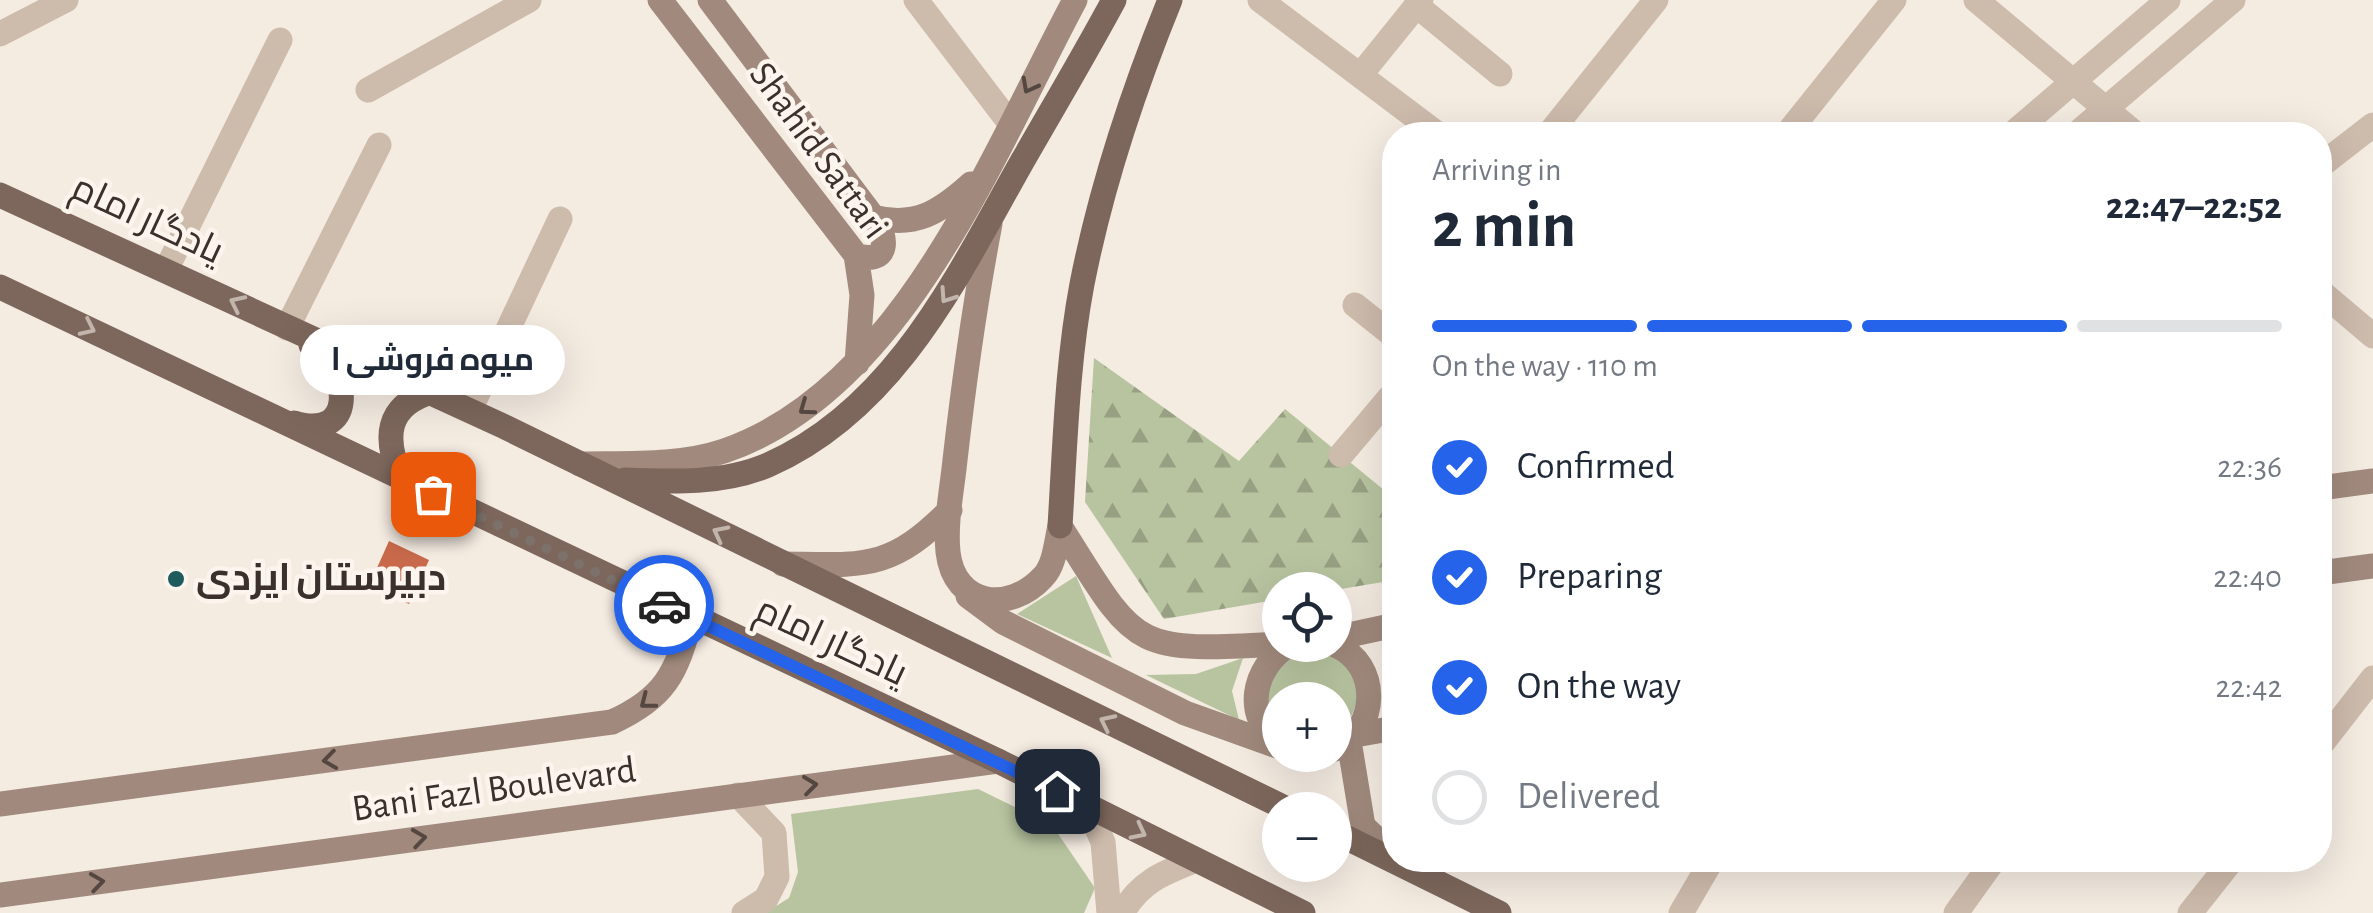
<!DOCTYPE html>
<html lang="en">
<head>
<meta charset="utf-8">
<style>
	body { margin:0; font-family:"Alegreya Sans",Cairo,sans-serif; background:#f6f6f7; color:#1f2937; height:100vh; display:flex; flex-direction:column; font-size:38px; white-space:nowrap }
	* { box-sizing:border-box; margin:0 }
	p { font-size:32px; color:#747a83 }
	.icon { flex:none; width:55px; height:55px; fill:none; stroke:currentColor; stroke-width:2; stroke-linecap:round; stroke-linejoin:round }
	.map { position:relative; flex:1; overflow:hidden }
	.details { position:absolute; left:1382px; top:122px; width:950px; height:750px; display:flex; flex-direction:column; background:#fff; border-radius:40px; box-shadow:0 10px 40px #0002 }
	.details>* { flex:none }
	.fabs { position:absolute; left:1262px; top:572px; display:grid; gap:20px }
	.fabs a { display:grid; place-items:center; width:90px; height:90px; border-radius:50%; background:#fff; box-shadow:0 10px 40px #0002; font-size:50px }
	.pin { position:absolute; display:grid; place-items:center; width:85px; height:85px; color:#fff; margin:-42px; border-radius:20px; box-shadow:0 5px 15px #0006 }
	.courier { position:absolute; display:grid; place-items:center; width:100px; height:100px; margin:-50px; border:8px solid #2563eb; border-radius:50%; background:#fff; color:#222; box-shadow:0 2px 12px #0007 }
	.bubble { position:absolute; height:70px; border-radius:35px; background:#fff; box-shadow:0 10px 40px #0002; font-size:32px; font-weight:700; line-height:70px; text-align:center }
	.summary em { font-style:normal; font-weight:700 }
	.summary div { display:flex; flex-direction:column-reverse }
	.summary { display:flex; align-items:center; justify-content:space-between; height:170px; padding:0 50px }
	h1 { font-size:65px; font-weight:700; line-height:75px }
	.bar { display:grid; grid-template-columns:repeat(4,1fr); gap:15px 10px; align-content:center; height:120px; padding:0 50px }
	.bar i { height:12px; border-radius:8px; background:#e0e1e3 }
	.bar .on { background:#2563eb }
	.bar p { grid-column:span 4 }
	ol { padding:0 50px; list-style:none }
	li { display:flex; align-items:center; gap:30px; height:110px }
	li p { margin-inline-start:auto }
	li .icon { padding:10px; border-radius:50%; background:#2563eb; color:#fff; stroke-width:4 }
	li:last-child { color:#747a83 }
	li i { width:55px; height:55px; border:5px solid #e0e1e3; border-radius:50% }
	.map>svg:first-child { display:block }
	.green { fill:#b8c4a0 }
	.forest { fill:url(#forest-firs) }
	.building { fill:#c8694b }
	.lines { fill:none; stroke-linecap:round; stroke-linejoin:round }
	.minor { stroke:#cdbbac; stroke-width:25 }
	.tertiary { stroke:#cdbbac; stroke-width:25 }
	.secondary { stroke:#a18a7d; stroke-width:25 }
	.primary { stroke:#7d675c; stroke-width:25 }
	.oneway { stroke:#544640 }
	.oneway2 { stroke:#c2b5ac }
	.done { stroke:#7c716b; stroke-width:10; stroke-dasharray:0 18 }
	.route { stroke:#2563eb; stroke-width:12 }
	.poi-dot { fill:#1f5a5e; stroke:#fbf5ee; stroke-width:4 }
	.labels { text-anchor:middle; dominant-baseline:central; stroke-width:9; stroke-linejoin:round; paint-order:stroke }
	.street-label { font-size:38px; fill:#3b302b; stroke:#fbf5ee }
	.poi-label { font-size:38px; font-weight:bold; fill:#3b302b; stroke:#fbf5ee; text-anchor:start }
</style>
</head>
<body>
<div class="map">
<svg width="2373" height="913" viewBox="0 0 2373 913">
	<defs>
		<pattern id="forest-firs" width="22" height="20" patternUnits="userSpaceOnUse" patternTransform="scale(2.5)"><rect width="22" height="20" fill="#b8c4a0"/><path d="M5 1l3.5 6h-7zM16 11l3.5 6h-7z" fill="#97a083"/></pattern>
	</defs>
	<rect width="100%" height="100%" fill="#f4ebe1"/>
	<path class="green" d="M1076 576 1112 658 1017 614Z
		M1316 649C1366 661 1369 705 1335 737V700H1280V731C1255 695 1269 653 1316 649Z
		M1243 658 1232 691 1239 720 1146 675 1196 674Z
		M978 789 1052 825 1095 888 1084 913H765L789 898 798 872 791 814Z"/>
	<path class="forest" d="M1094 358 1239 461 1285 409 1395 499V580L1335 590H1280V599L1164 619 1085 502Z"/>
	<path class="building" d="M389 541 429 560 409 604 369 586Z"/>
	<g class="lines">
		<path class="minor" d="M916 0 1009 122
			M1260 0 1439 135
			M1976 0 2137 135
			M1416 5 1500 74
			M1362 73 1421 0
			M368 90 529 0
			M1548 135 1656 0
			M1786 135 1894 0
			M2320 166 2373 125
			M167 268 280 40
			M2320 291 2373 336
			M1355 305 1395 337
			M287 328 379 145
			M470 410 560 219
			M1341 455 1395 391
			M2320 746 2373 678
			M738 795 774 833 777 877 766 899 744 913
			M1681 913 1712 860
			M1956 913 1994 860
			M2190 913 2232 860"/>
		<path class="tertiary" d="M0 34 66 0
			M2011 135 2168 0
			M2075 135 2233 0
			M1087 806 1103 842 1109 913
			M1122 913C1141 881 1163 873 1196 860"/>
		<path class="secondary" d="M660 0 856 255 862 295 857 363
			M710 0 873 217C915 228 940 212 971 184
			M990 224C975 302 964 381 955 460 952 490 945 522 948 552 954 606 1009 614 1043 577 1055 565 1056 542 1060 526
			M856 255C889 266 889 237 873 217
			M580 464C626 463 680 466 724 451 902 390 992 155 1075 0
			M2320 488 2373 481
			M1060 526C1138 651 1131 652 1280 644
			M783 564C864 565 890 571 950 510
			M2320 573 2373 566
			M968 596 1003 622 1185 713 1280 747
			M1335 638 1395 625
			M1335 645C1381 664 1379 730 1335 749
			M1355 735 1395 728
			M1349 741 1363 826 1395 857
			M1280 744C1242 716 1253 668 1288 645
			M0 804 612 722C665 698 676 674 691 619
			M0 895 998 761"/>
		<path class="primary" d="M0 195 505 427 1289 810
			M0 287 998 761 1303 913
			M294 423C355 441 353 374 311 345
			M401 478C384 439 385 406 431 392
			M625 480C672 482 724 484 768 465 896 409 959 273 1023 160 1054 106 1085 54 1114 0
			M1060 526C1065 446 1067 363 1082 284 1101 187 1133 91 1170 0
			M1335 832 1499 913"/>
	</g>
	<defs><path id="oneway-chevron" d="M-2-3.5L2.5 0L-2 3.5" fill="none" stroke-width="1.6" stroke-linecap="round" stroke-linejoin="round" transform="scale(2.5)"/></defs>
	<g class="oneway">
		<use href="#oneway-chevron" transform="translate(1029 86) rotate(118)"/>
		<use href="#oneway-chevron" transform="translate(806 408) rotate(144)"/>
		<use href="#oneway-chevron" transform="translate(647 702) rotate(142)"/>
		<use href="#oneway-chevron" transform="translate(330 760) rotate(172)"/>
		<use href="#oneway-chevron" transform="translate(810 785) rotate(-7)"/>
		<use href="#oneway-chevron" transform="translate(419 838) rotate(-8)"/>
		<use href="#oneway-chevron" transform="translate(97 882) rotate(-8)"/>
	</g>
	<g class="oneway2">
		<use href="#oneway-chevron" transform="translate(947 296) rotate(124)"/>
		<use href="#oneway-chevron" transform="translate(237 303) rotate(-154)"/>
		<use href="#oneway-chevron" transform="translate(88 328) rotate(25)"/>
		<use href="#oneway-chevron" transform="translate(720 533) rotate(-153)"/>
		<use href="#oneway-chevron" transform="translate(1107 722) rotate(-154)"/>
		<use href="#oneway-chevron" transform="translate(1139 832) rotate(27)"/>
	</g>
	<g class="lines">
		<path class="done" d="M433 494 664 605"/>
		<path class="route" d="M664 605 1057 791"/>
	</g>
	<circle class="poi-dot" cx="176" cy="579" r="10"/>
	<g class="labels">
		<g class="street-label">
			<text transform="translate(818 151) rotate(54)">Shahid Sattari</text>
			<text transform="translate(147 220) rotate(25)">یادگار امام</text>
			<text transform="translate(831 642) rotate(25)">یادگار امام</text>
			<text transform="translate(494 790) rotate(-8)">Bani Fazl Boulevard</text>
		</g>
		<g class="poi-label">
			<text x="196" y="579">دبیرستان ایزدی</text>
		</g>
	</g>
</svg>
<div class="fabs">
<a><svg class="icon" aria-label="locate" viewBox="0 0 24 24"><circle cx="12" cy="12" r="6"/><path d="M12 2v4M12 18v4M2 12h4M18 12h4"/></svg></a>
<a>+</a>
<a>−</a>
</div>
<div class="pin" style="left:433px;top:494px;background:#ea580c"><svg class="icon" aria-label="bag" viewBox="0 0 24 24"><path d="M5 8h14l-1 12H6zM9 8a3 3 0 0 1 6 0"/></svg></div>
<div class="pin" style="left:1057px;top:791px;background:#1f2937"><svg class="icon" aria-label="home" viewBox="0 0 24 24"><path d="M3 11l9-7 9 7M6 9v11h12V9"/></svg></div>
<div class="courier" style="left:664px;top:605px"><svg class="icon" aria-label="car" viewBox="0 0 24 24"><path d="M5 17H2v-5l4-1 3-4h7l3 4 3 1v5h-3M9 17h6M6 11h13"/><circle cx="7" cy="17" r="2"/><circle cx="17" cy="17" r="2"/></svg></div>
<div class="bubble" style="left:300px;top:325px;width:265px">میوه فروشی ا</div>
<section class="details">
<div class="summary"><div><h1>2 min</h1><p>Arriving in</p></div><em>22:47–22:52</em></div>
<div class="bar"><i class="on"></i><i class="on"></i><i class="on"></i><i></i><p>On the way · 110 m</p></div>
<ol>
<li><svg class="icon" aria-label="check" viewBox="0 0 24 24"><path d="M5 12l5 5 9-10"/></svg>Confirmed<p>22:36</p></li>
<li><svg class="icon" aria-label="check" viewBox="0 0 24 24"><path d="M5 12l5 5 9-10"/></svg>Preparing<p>22:40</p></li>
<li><svg class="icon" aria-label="check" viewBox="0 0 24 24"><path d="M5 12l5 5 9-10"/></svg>On the way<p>22:42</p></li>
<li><i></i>Delivered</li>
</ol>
</section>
</div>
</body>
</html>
